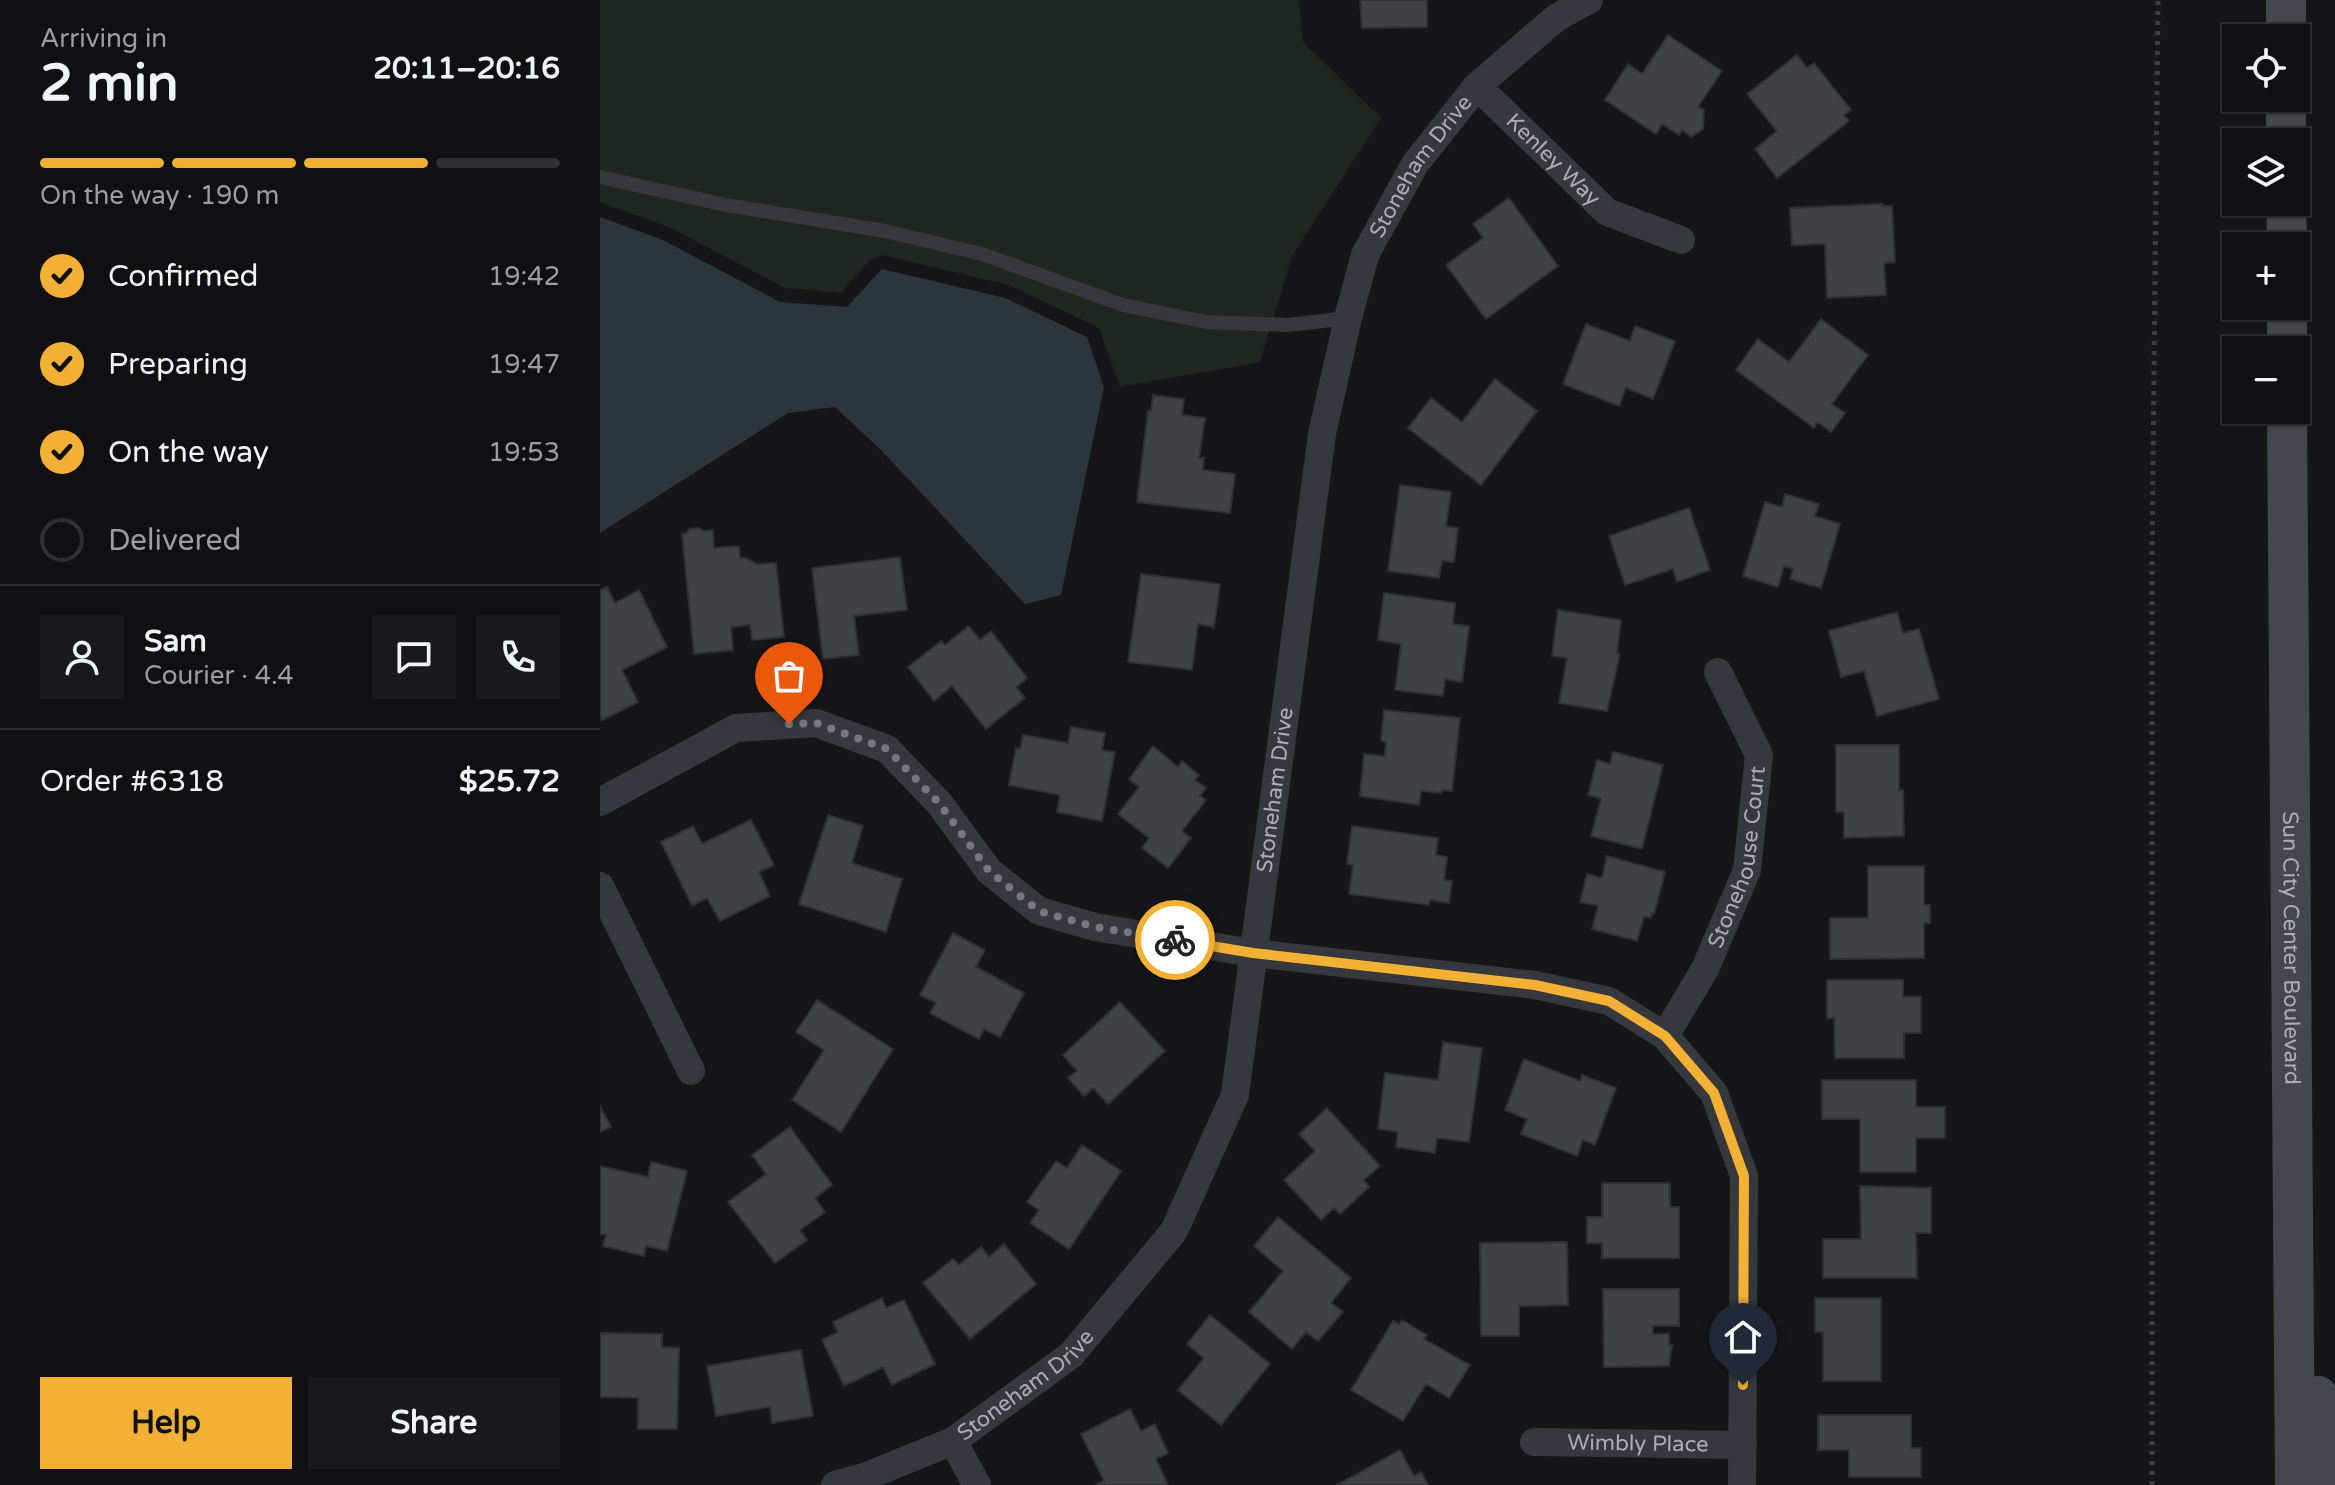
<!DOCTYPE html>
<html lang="en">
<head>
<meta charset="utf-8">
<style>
	body { margin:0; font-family:"Varela Round",sans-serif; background:#19191b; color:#f1f3f6; height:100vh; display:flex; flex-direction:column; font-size:30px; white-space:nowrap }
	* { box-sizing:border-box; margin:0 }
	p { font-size:26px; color:#9c9d9f }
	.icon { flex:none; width:44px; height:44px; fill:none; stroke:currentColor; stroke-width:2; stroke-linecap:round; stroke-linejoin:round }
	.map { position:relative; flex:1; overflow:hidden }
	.sheet { display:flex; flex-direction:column; background:#101012; width:600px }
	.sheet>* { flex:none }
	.buttons { position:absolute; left:1622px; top:24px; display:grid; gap:16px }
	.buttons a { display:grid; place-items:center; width:88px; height:88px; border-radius:0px; background:#101012; box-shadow:0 2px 6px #0004,0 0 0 2px #303032; font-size:40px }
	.pin { position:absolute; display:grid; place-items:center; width:68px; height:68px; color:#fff; margin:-82px -34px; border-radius:50% 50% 50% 0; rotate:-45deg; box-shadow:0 0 8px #0007 }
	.pin .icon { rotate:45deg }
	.courier { position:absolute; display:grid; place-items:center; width:80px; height:80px; margin:-40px; border:6px solid #f2b134; border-radius:50%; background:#fff; color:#222; box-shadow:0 2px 10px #0007 }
	.head em { font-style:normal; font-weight:800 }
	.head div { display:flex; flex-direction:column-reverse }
	.head { display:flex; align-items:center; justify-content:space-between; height:136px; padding:0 40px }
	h1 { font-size:52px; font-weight:800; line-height:60px }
	.bar { display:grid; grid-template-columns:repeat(4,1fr); gap:12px 8px; align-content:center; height:96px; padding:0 40px }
	.bar i { height:10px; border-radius:6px; background:#303032 }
	.bar .on { background:#f2b134 }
	.bar p { grid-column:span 4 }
	.line { display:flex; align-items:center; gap:20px; padding:0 40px; border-top:2px solid #303032 }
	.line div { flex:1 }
	.round { display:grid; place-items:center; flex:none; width:84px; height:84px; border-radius:0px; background:#19191b }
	ol { padding:0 40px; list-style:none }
	li { display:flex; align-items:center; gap:24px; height:88px }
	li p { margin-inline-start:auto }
	li .icon { padding:8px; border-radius:50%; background:#f2b134; color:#111; stroke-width:4 }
	li:last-child { color:#9c9d9f }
	li i { width:44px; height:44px; border:4px solid #303032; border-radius:50% }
	.cta { display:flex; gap:16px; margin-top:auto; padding:16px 40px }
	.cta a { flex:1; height:92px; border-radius:0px; background:#f2b134; color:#111; font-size:32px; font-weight:800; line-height:92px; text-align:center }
	.cta a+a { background:#19191b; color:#f1f3f6 }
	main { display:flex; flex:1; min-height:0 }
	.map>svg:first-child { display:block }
	.green { fill:#1e261f }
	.water { fill:#2c353c }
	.building { fill:#404145; stroke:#303034; stroke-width:2 }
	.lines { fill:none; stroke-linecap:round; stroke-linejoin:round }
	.path { stroke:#3d3f44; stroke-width:5; stroke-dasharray:4 6; stroke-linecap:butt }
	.lane { stroke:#37383d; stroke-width:14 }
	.street { stroke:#37383d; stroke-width:28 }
	.secondary { stroke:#45474d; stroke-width:40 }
	.done { stroke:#757880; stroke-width:8; stroke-dasharray:0 14.4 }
	.route { stroke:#f2b134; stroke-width:10 }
	.labels { text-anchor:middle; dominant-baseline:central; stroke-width:6; stroke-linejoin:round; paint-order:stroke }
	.street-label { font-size:22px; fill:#a8adb8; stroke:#111113 }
</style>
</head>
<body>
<main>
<section class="sheet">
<div class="head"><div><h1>2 min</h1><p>Arriving in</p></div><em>20:11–20:16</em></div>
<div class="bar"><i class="on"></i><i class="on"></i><i class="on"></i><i></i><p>On the way · 190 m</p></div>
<ol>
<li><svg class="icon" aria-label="check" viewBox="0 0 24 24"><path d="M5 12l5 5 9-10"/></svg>Confirmed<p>19:42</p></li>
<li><svg class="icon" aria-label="check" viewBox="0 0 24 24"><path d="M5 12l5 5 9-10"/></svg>Preparing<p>19:47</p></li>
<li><svg class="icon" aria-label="check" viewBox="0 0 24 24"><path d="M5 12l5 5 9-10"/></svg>On the way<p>19:53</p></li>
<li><i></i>Delivered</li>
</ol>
<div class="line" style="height:144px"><a class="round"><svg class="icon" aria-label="person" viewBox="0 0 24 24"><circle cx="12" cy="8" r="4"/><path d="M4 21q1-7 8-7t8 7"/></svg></a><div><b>Sam</b><p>Courier · 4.4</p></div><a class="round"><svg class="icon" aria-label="chat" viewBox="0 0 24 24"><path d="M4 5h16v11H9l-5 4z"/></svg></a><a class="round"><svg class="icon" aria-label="phone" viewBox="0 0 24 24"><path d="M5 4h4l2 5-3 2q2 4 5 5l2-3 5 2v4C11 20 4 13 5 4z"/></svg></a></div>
<div class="line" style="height:104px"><div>Order #6318</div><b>$25.72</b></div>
<div class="cta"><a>Help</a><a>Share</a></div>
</section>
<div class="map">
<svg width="1735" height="1485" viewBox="0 0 1735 1485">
	<rect width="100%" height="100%" fill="#161618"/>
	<path class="green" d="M0 0H699L703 42 781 118 692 256 660 362 520 387 499 328 409 285 282 255 270 260 241 293 185 288 71 228 0 202Z"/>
	<path class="water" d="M0 217 63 240 180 302 247 307 282 269 405 298 487 337 504 387 461 595 425 604 282 451 235 407 188 413 0 533Z"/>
	<path class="building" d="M760 0H827V27L762 28Z
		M1068 35 1122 71 1098 107 1104 110 1103 129 1091 137 1082 130 1079 135 1062 124 1056 134 1005 100 1028 64 1042 74Z
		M1197 55 1207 68 1214 63 1251 110 1244 115 1249 121 1177 178 1155 149 1177 131 1147 94Z
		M909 198 958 266 886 319 846 265 883 238 873 224Z
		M1282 204V206H1292L1295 262 1284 263 1286 295 1227 298 1225 244 1192 245 1190 208Z
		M1221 319 1268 355 1232 404 1245 413 1231 432 1217 422 1214 428 1136 370 1158 339 1189 362Z
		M986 324 1030 341 1035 326 1075 341 1053 399 1026 388 1019 406 963 384Z
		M895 379 937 411 881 485 808 428 831 398 862 422Z
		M553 395 584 399 582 415 605 418 599 458H604L603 470 635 474 630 513 537 502 548 411H551Z
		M800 485 851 492 846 526 858 528 854 562 842 561 839 578 788 571Z
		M1185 494 1219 504 1215 516 1240 524 1221 588 1190 579 1193 569 1184 566 1178 587 1143 576 1165 502 1182 507Z
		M1089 508 1110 570 1077 582 1073 569 1025 585 1009 536Z
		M99 528 104 531 113 530 114 548 139 546 140 558H146L157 564 176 563 184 637 152 640 150 625 131 627 133 650 94 654 82 534 87 533 89 529Z
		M300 557 307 610 254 616 259 655 223 659 212 568Z
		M541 574 620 584 614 627 598 624 592 670 528 662Z
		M7 587 15 603 39 590 67 647 22 670 38 702 2 720 0 715V590Z
		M784 593 855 603 853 624 869 626 862 682 845 679 843 696 795 690 801 644 778 640Z
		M958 610 1021 620 1017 653 1020 654 1007 711 959 703 967 658 952 656Z
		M1297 612 1303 633 1319 629 1339 699 1277 716 1264 671 1241 677 1229 631Z
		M369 626 380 640 391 631 427 678 416 687 425 698 386 729 352 686 334 701 308 667 341 641 345 645Z
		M784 710 860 718 852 791 842 790 841 793 821 791 819 805 760 796 764 754 785 756 786 742 781 741Z
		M471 727 505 733 502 750 515 752 502 821 457 812 460 795 409 785 416 748 420 749 423 735 468 743Z
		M1236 745H1299V790H1303L1304 836 1244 838V812H1236Z
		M553 746 578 767 582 761 599 775 595 780 606 788 600 796 606 800 582 831 591 838 568 868 542 848 549 838 518 814 539 787 529 779Z
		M1013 752 1063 765 1042 849 991 836 1001 799 988 795 997 760 1010 764Z
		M228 815 263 826 252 863 302 879 286 932 199 904Z
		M151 820 174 865 159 872 170 896 120 921 107 898 92 906 61 842 93 826 102 844Z
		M752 826 838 838 836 855 847 857 844 880 852 881 849 903 830 900 829 905 749 894 753 865 747 864Z
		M1007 856 1065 872 1054 914 1052 913 1051 918 1044 916 1037 941 992 929 998 906 980 902 987 874 1002 878Z
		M1268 866H1324V905H1330V923H1324V958L1230 959V918H1268Z
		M353 933 385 950 376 967 424 993 400 1037 384 1029 379 1039 330 1013 336 1003 320 995Z
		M1227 980H1303V997H1321V1033H1304V1058H1235L1234 1018H1227Z
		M217 1000 293 1049 241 1132 192 1100 224 1050 196 1032Z
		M520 1002 565 1051 508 1104 493 1088 484 1096 468 1078 477 1071 463 1055Z
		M843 1042 882 1048 869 1142 837 1138 835 1153 796 1147 798 1132 778 1129 785 1073 838 1080Z
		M924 1059 980 1081 982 1075 1016 1088 995 1145 983 1140 977 1156 921 1134 927 1119 905 1110Z
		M1222 1080H1316V1107H1345V1138H1316V1172H1260V1119H1222Z
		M0 1106 11 1127 0 1132Z
		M727 1108 780 1166 764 1180 769 1187 740 1214 734 1208 721 1220 684 1180 715 1151 699 1134Z
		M190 1127 232 1185 215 1198 225 1212 200 1230 207 1240 175 1263 128 1202 166 1174 152 1155Z
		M482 1145 521 1171 469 1249 430 1223 439 1210 427 1202 456 1161 467 1168Z
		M51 1162 87 1171 67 1251 46 1246 44 1256 3 1246 6 1235 0 1234V1166L48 1177Z
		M1002 1183H1070V1207H1079V1258H1002V1243H987V1217H1002Z
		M1260 1186 1331 1188V1233H1316L1317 1278H1223V1239H1261Z
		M678 1217 751 1278 731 1303 743 1312 718 1341 706 1332 692 1349 649 1312 683 1271 654 1246Z
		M967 1242 968 1305 919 1306V1336H881L880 1243Z
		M404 1244 436 1284 370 1339 323 1283 353 1259 359 1265 381 1247 389 1257Z
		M1003 1289H1079V1326H1053V1334H1069V1345H1072L1069 1366 1004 1367Z
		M282 1298 286 1308 304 1300 335 1364 292 1385 283 1367 244 1386 222 1340 238 1332 233 1322Z
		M1215 1298H1281V1381H1223V1332H1215Z
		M610 1315 670 1364 621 1425 578 1390 604 1358 587 1344Z
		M802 1320 827 1335 824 1339 870 1365 849 1398 826 1384 803 1421 751 1390 793 1321 799 1324Z
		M0 1333 62 1334V1347L79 1348 77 1429H38V1398L0 1397Z
		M201 1350 213 1416 172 1423 170 1407 116 1416 107 1366Z
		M530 1409 541 1431 555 1424 568 1453 556 1459 568 1485H495L504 1481 481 1434Z
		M1218 1415H1311V1448H1321V1477H1249V1450H1218Z
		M800 1450 814 1476 821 1472 828 1485H737Z"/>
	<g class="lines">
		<path class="path" d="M1552 1485V559L1558 0"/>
		<path class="lane" d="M0 177 126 205 285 231 382 254 523 305 607 322 688 325 748 318"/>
		<g class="street">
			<path id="s1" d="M877 86 1007 212 1081 240"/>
			<path d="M0 802 136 728 216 723 287 749 339 803 389 871 439 911 495 927 653 953 935 985 1009 1001 1065 1036 1114 1093 1144 1176 1142 1485"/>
			<path d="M0 886 91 1071"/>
			<path id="s2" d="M1065 1036 1105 969 1147 870 1159 755 1118 672"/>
			<path d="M353 1441 377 1485"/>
			<path id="s3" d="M934 1442 1143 1445"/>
			<path id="s4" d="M235 1485 267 1476 353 1441 471 1355 574 1231 635 1095 722 434 748 318 765 255 815 164 877 86 956 18 989 0"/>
		</g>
		<g class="secondary">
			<path d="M1686 0V38"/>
			<path d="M1686 98V142"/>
			<path d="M1686 202 1687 246"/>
			<path d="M1687 306V350"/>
			<path id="s5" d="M1687 410 1695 1485"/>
			<path d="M1718 1396 1719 1427 1728 1482 1733 1485"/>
		</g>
	</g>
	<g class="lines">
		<path class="done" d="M189 724 216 723 287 749 339 803 389 871 439 911 495 927 575 940"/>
		<path class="route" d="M575 940 653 953 935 985 1009 1001 1065 1036 1114 1093 1144 1176 1143 1385"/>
	</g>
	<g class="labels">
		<g class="street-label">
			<text stroke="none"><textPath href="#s1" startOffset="106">Kenley Way</textPath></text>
			<text stroke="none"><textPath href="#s4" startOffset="1538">Stoneham Drive</textPath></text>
			<text stroke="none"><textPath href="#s4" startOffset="890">Stoneham Drive</textPath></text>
			<text stroke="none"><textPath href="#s2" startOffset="196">Stonehouse Court</textPath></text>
			<text stroke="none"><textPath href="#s5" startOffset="538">Sun City Center Boulevard</textPath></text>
			<text stroke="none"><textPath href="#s4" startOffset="218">Stoneham Drive</textPath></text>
			<text stroke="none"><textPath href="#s3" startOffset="104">Wimbly Place</textPath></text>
		</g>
	</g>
</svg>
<div class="buttons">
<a><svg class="icon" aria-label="locate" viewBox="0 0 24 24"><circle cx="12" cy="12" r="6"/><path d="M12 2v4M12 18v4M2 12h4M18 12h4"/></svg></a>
<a><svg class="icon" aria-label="layers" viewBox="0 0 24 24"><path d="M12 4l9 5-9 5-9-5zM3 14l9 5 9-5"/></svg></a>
<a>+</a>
<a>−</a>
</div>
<div class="pin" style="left:189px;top:724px;background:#ea580c"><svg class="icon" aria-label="bag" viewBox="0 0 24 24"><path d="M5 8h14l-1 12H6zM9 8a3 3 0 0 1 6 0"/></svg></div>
<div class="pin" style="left:1143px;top:1385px;background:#1f2937"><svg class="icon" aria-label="home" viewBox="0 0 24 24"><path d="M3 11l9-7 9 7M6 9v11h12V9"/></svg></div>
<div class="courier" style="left:575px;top:940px"><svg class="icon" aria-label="bike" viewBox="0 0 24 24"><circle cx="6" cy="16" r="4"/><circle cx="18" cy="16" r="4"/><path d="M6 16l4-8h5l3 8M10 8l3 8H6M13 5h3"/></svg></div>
</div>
</main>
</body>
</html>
